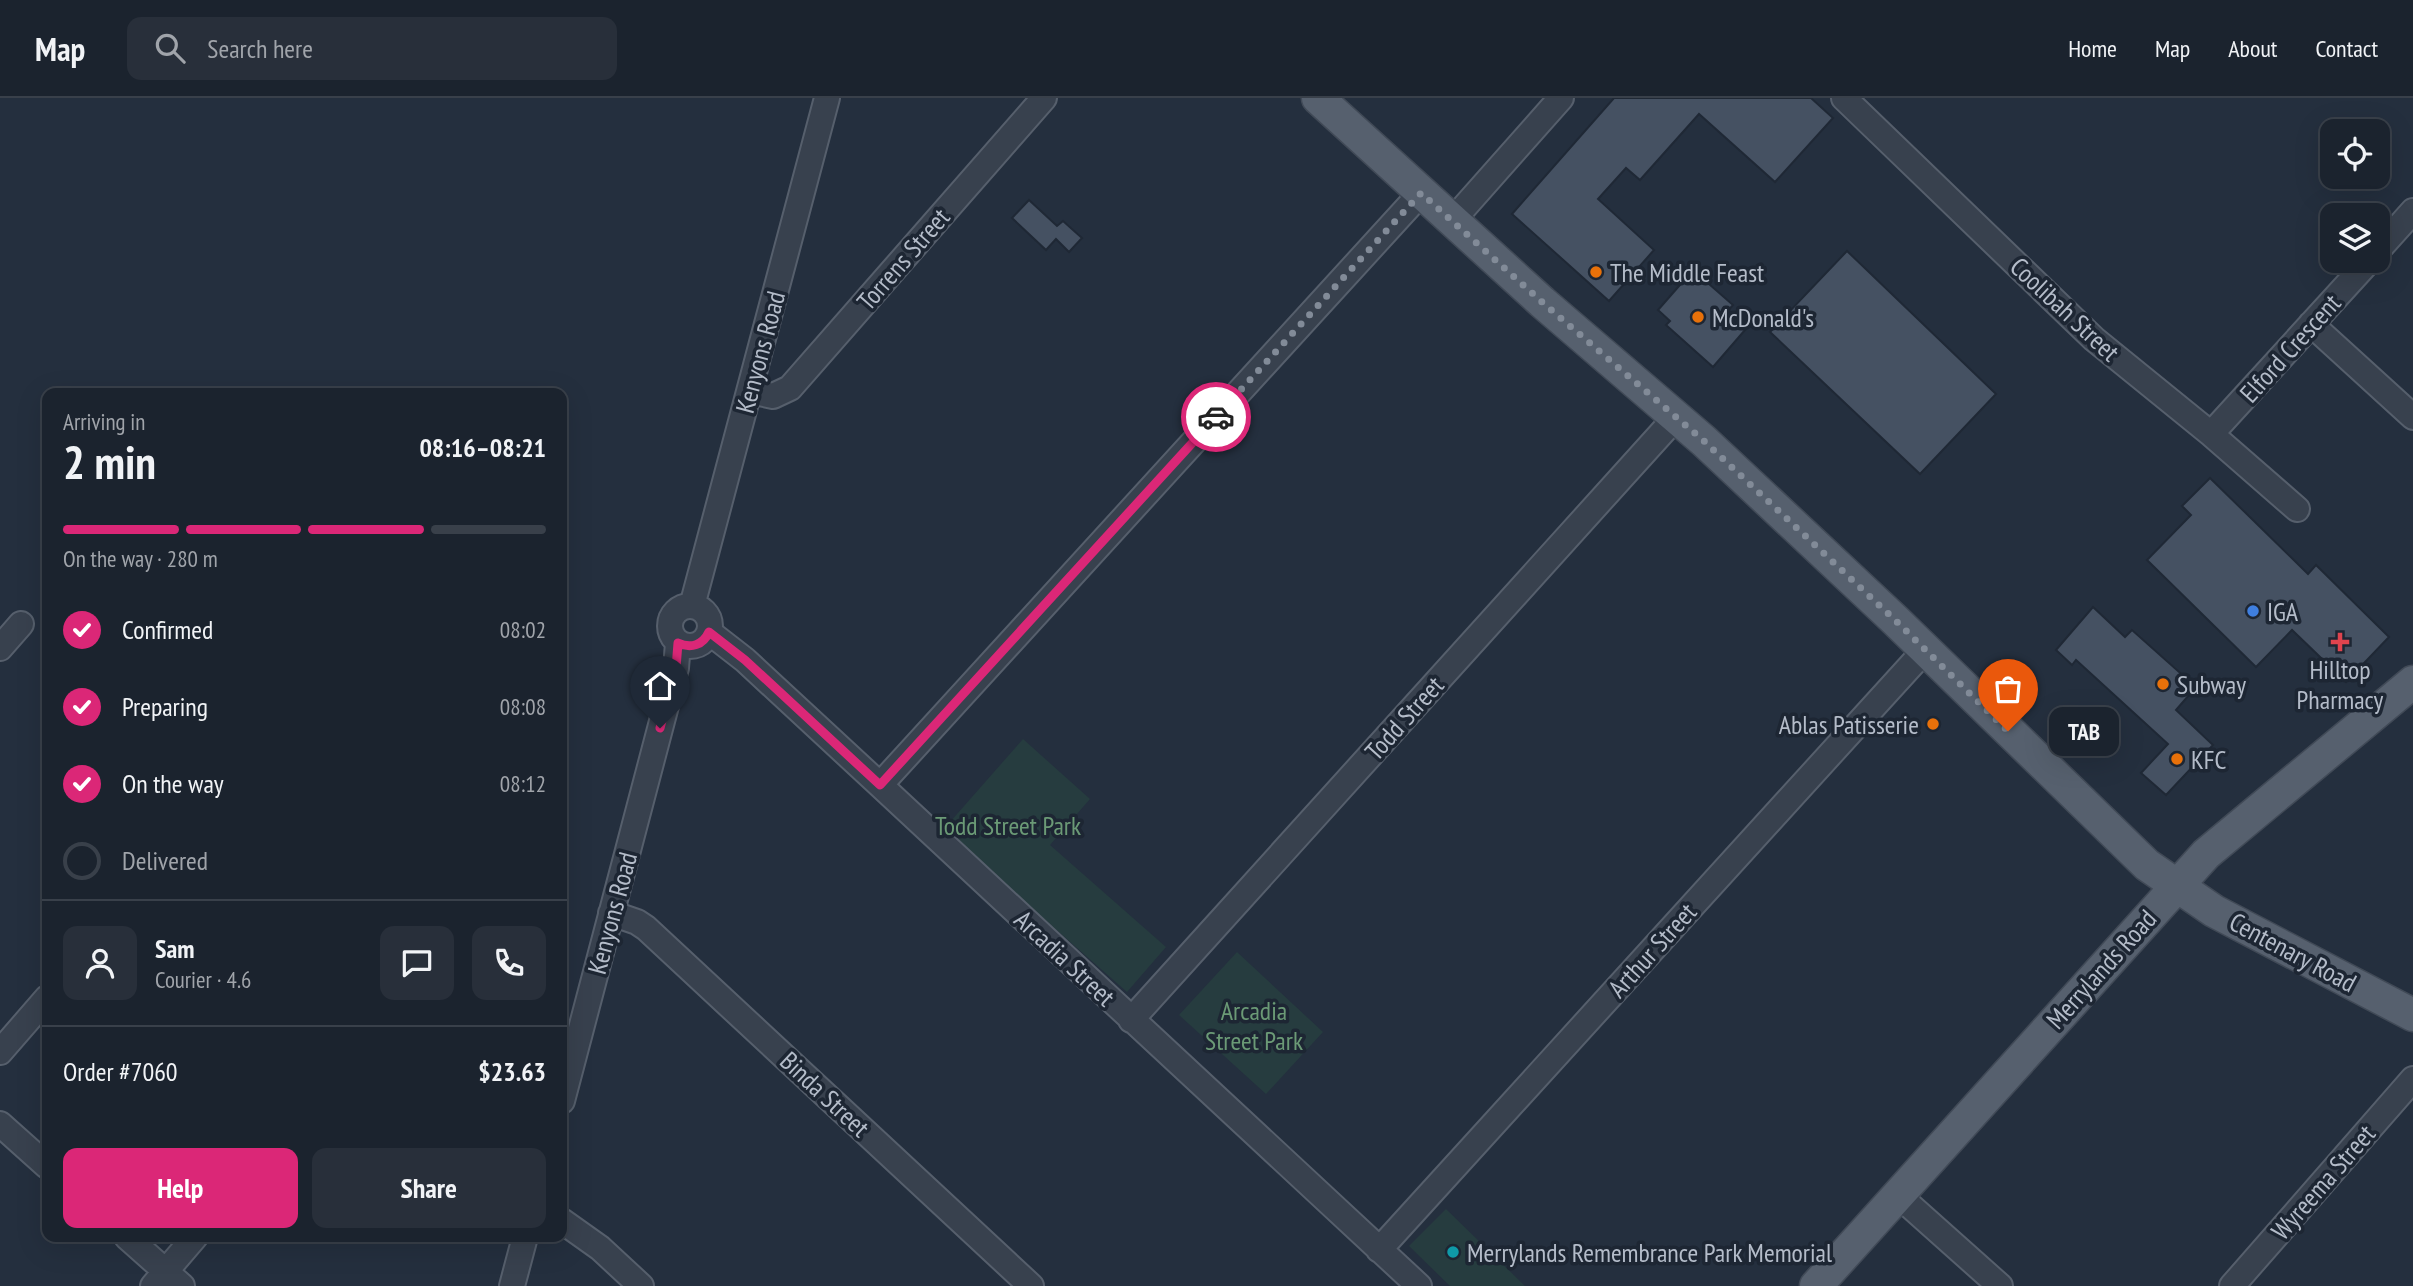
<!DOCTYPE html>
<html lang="en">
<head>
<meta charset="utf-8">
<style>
	body { margin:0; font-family:"PT Sans Narrow",sans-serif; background:#282f3a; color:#f1f3f6; height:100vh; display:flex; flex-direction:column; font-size:26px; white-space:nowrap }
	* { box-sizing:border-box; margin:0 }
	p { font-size:23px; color:#a0a4aa }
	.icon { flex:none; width:38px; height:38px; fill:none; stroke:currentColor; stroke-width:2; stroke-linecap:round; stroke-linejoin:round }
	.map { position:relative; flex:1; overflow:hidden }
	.drawer { position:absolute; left:42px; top:290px; width:525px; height:854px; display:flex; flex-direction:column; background:#1b232e; border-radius:14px; box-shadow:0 7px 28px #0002,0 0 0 2px #39404a }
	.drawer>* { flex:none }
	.buttons { position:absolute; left:2320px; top:21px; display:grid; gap:14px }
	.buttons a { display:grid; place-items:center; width:70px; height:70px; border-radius:14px; background:#1b232e; box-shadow:0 7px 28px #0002,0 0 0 2px #39404a; font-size:35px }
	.pin { position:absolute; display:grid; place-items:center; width:60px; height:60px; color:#fff; margin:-72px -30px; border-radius:50% 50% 50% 0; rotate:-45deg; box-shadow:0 0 7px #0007 }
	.pin .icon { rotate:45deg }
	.courier { position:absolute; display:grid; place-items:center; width:70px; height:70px; margin:-35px; border:5px solid #db2777; border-radius:50%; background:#fff; color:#222; box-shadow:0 2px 9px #0007 }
	.bubble { position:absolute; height:49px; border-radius:14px; background:#1b232e; box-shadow:0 7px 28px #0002,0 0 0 2px #39404a; font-size:23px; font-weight:600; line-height:49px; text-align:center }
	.headline em { font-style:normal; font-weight:600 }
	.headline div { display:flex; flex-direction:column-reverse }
	.headline { display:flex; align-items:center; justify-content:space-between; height:119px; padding:0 21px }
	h1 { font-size:46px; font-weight:600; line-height:52px }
	.bar { display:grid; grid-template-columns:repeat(4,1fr); gap:10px 7px; align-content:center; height:84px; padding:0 21px }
	.bar i { height:9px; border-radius:5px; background:#39404a }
	.bar .active { background:#db2777 }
	.bar p { grid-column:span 4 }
	.line { display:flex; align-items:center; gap:18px; padding:0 21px; border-top:2px solid #39404a }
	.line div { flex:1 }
	.round { display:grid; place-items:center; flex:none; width:74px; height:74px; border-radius:14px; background:#282f3a }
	ol { padding:0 21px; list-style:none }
	li { display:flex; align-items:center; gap:21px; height:77px }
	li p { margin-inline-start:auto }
	li .icon { padding:7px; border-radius:50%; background:#db2777; color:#fff; stroke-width:4 }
	li:last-child { color:#a0a4aa }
	li i { width:38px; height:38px; border:4px solid #39404a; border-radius:50% }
	.cta { display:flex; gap:14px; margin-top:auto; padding:14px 21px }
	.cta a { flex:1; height:80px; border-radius:14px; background:#db2777; color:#fff; font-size:28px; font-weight:600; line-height:80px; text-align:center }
	.cta a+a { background:#282f3a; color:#f1f3f6 }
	header { display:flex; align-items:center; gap:42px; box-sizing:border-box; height:98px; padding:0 35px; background:#1b232e; border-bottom:2px solid #39404a }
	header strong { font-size:33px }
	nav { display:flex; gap:38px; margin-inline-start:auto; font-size:24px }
	.search { width:490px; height:63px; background:#282f3a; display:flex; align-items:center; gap:18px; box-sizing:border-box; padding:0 24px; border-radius:14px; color:#a0a4aa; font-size:26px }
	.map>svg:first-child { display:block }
	.green { fill:#263c3f }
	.building { fill:#455162; stroke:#1f2835; stroke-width:2 }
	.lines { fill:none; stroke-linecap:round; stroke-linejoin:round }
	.minor-casing { stroke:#565f6c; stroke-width:28 }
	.major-casing { stroke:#414a57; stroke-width:35 }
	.minor { stroke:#38414e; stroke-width:24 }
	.major { stroke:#56606e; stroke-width:32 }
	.done { stroke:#828b98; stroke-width:7; stroke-dasharray:0 12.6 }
	.route { stroke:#db2777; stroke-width:9 }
	.food-dot { fill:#e8710a; stroke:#1d2633; stroke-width:2.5 }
	.shop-dot { fill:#3f7fe0; stroke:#1d2633; stroke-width:2.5 }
	.health-dot { fill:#e0444e; stroke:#1d2633; stroke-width:2.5 }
	.culture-dot { fill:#0f9aa8; stroke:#1d2633; stroke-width:2.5 }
	.labels { text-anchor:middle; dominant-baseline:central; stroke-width:7; stroke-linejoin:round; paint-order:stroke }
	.street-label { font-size:26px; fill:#b4bcc9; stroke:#1d2633 }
	.poi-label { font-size:26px; fill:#b4bcc9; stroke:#1d2633; text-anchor:start }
	.park-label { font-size:26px; fill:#6b9a76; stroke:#1d2633 }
</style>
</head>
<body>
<header>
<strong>Map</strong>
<div class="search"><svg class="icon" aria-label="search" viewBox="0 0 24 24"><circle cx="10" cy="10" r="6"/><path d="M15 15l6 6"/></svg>Search here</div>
<nav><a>Home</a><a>Map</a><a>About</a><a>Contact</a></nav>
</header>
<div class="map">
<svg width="2413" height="1188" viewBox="0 0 2413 1188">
	<rect width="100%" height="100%" fill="#242f3e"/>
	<path class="green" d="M1023 641 1090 701 1050 747 1166 849 1127 894 943 732Z
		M1237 854 1323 934 1266 996 1179 917Z
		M1446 1111 1525 1188H1450L1409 1148Z"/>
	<path class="building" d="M1614 0H1811L1833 20 1775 84 1699 16 1640 82 1626 70 1598 101 1654 152 1609 203 1512 116Z
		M1029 102 1057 128 1063 123 1082 140 1069 154 1056 141 1046 152 1012 120Z
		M1847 153 1996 296 1920 376 1770 234Z
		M1693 172 1733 207 1726 215 1745 232 1713 269 1666 227 1670 223 1658 212Z
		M2210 380 2308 476 2316 467 2389 539 2346 584 2292 532 2256 569 2147 462 2191 417 2182 408Z
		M2093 509 2125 539 2132 532 2196 589 2176 612 2213 647 2166 697 2141 675 2168 646 2076 562 2072 567 2056 552Z"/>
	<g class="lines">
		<defs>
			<path id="minor" d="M1844 0 2094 241 2211 336 2297 411
				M1452 123 1561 0
				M2378 152 2413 113
				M2311 226 2413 319
				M750 293 773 298 790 290 1044 0
				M2211 336 2369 163
				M670 528a20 20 0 1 1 40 0a20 20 0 1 1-40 0Z
				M692 508 827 0
				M709 534 745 562 880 687 1419 1188
				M0 550 21 526
				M880 687 1421 95
				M611 815 637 824 646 830 1031 1188
				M1131 922 1677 318
				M0 954 47 900
				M562 1003 676 570 678 545
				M0 1026 47 1068
				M1898 1097 2000 1188
				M562 1123 600 1150 641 1188
				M127 1139 182 1188
				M1379 1152 1926 551
				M153 1188 195 1139
				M512 1188 525 1139
				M2232 1188 2413 981"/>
			<path id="major" d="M1318 0 1542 204 1704 343 1895 522 2147 767 2214 813 2413 917
				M1816 1188 2206 756 2413 584"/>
		</defs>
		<use href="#minor" class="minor-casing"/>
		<use href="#major" class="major-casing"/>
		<use href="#minor" class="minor"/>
		<use href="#major" class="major"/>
	</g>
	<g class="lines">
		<path class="done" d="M1216 319 1421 95 1542 204 1704 343 1895 522 2008 633"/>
		<path class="route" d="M660 630 676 570 678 545C691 551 703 547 709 534L745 562 880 687 1216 319"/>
	</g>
	<g class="food-dot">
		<circle cx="1596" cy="174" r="7"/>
		<circle cx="1698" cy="219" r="7"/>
		<circle cx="2163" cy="586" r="7"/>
		<circle cx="1933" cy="626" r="7"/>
		<circle cx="2177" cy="661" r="7"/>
	</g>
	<circle class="shop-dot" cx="2253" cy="513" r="7"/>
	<path class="health-dot" d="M2336.5 533.5h7v7h7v7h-7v7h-7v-7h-7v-7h7z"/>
	<circle class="culture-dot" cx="1453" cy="1154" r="7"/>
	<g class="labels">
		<g class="street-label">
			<text transform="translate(903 161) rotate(-49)">Torrens Street</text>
			<text transform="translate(2065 211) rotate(43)">Coolibah Street</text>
			<text transform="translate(2290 250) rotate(-48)">Elford Crescent</text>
			<text transform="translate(760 254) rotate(-75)">Kenyons Road</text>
			<text transform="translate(1404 620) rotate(-48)">Todd Street</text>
			<text transform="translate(612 815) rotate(-75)">Kenyons Road</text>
			<text transform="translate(1652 852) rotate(-48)">Arthur Street</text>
			<text transform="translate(2293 854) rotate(28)">Centenary Road</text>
			<text transform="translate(1065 860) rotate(43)">Arcadia Street</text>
			<text transform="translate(2101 871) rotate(-48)">Merrylands Road</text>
			<text transform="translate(825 996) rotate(43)">Binda Street</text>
			<text transform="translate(2323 1084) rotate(-49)">Wyreema Street</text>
		</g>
		<g class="poi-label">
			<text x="1610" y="174">The Middle Feast</text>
			<text x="1712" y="219">McDonald's</text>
			<text x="2267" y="513">IGA</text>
			<text x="2340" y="571" text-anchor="middle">Hilltop<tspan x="2340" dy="30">Pharmacy</tspan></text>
			<text x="2177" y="586">Subway</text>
			<text x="1919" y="626" text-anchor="end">Ablas Patisserie</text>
			<text x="2191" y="661">KFC</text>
			<text x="1467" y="1154">Merrylands Remembrance Park Memorial</text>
		</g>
		<g class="park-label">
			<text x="1008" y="727">Todd Street Park</text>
			<text x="1254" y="912">Arcadia<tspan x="1254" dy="30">Street Park</tspan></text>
		</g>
	</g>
</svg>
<div class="buttons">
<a><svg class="icon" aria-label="locate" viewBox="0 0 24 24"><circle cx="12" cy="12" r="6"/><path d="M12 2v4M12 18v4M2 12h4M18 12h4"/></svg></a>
<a><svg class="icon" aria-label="layers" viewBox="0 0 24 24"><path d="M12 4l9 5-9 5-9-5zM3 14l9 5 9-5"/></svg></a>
</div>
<div class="pin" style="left:2008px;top:633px;background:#ea580c"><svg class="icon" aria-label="bag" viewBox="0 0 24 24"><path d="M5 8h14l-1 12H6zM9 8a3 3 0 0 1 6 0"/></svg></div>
<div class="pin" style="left:660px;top:630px;background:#1f2937"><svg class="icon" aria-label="home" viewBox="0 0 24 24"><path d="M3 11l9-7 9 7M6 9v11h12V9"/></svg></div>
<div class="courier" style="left:1216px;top:319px"><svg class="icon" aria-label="car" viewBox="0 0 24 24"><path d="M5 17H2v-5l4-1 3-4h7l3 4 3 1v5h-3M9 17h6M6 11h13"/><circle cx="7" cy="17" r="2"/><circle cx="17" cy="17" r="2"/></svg></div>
<div class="bubble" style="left:2049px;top:609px;width:70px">TAB</div>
<section class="drawer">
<div class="headline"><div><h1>2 min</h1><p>Arriving in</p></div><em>08:16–08:21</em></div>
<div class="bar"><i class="active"></i><i class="active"></i><i class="active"></i><i></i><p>On the way · 280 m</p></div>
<ol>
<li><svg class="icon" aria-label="check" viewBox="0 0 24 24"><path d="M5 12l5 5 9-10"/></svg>Confirmed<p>08:02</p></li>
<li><svg class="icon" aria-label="check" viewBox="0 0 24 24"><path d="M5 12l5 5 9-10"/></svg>Preparing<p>08:08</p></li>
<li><svg class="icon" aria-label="check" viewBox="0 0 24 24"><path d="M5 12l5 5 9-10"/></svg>On the way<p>08:12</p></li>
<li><i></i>Delivered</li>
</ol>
<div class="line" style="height:126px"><a class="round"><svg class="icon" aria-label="person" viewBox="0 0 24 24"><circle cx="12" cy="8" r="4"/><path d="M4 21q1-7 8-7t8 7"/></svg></a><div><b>Sam</b><p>Courier · 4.6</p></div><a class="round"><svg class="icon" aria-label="chat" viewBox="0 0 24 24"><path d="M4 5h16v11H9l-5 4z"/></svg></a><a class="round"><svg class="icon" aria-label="phone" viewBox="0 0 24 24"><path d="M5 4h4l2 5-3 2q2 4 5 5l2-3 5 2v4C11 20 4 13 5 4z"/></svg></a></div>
<div class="line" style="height:91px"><div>Order #7060</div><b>$23.63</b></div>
<div class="cta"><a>Help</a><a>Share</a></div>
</section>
</div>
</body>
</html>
